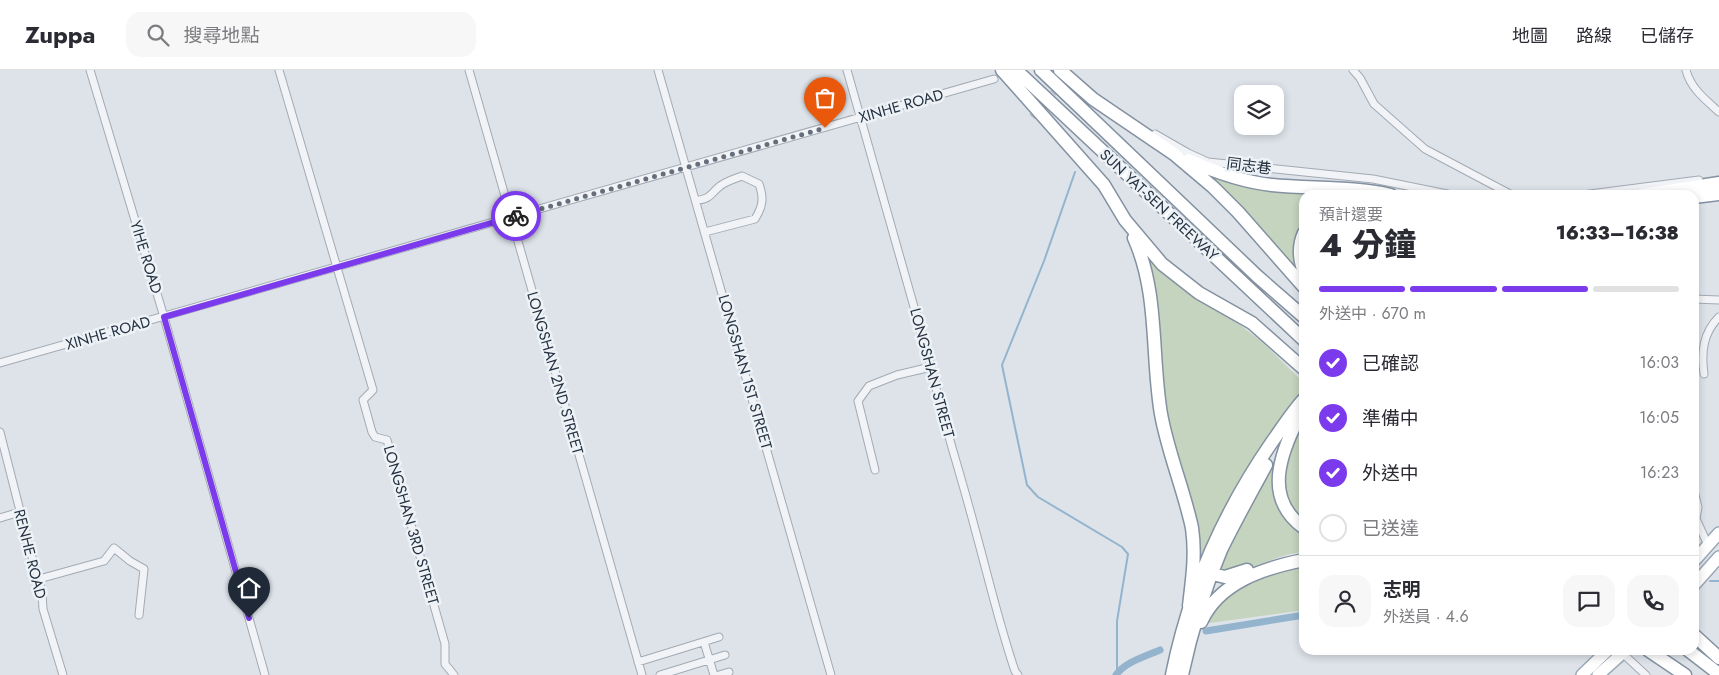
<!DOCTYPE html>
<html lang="zh-TW">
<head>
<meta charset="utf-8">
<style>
	body { margin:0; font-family:Jost,"Noto Sans TC",sans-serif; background:#f7f7f7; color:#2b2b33; height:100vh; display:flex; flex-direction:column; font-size:19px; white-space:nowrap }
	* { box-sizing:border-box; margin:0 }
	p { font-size:16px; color:#7c7c81 }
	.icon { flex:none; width:28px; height:28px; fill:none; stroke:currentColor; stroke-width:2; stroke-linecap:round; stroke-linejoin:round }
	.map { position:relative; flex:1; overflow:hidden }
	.sheet { position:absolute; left:1299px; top:120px; width:400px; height:465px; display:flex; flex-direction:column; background:#fff; border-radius:15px; box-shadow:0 2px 8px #0003 }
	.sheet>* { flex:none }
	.tools { position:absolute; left:1234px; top:15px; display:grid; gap:10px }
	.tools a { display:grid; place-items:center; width:50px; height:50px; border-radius:10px; background:#fff; box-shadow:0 2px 8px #0003; font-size:25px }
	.pin { position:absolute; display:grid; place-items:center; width:42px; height:42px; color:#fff; margin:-51px -21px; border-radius:50% 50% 50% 0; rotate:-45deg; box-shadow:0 0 5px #0007 }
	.pin .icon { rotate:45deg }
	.courier { position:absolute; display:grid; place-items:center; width:50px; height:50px; margin:-25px; border:4px solid #7c3aed; border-radius:50%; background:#fff; color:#222; box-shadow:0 1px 6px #0007 }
	.head em { font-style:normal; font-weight:800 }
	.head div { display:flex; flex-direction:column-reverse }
	.head { display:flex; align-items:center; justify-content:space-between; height:85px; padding:0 20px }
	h1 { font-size:32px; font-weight:800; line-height:38px }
	.bar { display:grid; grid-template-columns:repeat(4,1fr); gap:8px 5px; align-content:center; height:60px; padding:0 20px }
	.bar i { height:6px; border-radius:4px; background:#e1e1e2 }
	.bar .selected { background:#7c3aed }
	.bar p { grid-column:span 4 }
	.line { display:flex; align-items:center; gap:12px; padding:0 20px; border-top:1px solid #e1e1e2 }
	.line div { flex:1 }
	.round { display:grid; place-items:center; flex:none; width:52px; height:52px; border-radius:15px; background:#f7f7f7 }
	ol { padding:0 20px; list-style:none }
	li { display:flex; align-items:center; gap:15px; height:55px }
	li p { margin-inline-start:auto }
	li .icon { padding:5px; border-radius:50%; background:#7c3aed; color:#fff; stroke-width:4 }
	li:last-child { color:#7c7c81 }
	li i { width:28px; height:28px; border:2px solid #e1e1e2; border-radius:50% }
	header { display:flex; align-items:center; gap:30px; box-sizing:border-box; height:70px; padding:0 25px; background:#fff; border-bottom:1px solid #e1e1e2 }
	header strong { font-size:24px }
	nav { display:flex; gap:28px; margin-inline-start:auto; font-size:18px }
	.search { width:350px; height:45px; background:#f7f7f7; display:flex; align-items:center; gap:12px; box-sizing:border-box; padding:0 18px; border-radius:15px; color:#7c7c81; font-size:19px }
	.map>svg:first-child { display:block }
	.green { fill:#c5d4be }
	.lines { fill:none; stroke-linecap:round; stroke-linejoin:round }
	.stream { stroke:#94b4cd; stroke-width:2 }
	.canal { stroke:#94b4cd; stroke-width:7 }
	.street-tunnel { stroke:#b8bfc7; stroke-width:7; stroke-dasharray:7 3.5; stroke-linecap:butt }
	.street-casing { stroke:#a2aab3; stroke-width:9 }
	.primary-casing { stroke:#9ca8b6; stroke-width:14 }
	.highway-casing { stroke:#8391a1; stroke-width:15 }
	.street { stroke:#f1f3f7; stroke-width:7 }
	.primary { stroke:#fff; stroke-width:11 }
	.highway { stroke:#fff; stroke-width:12 }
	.done { stroke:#656f7c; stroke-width:5; stroke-dasharray:0 9 }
	.route { stroke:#7c3aed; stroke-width:6 }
	.labels { text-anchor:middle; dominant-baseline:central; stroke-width:5; stroke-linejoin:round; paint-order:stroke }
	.street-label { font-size:15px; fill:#253141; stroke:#edf2f6 }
</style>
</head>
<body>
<header>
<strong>Zuppa</strong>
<div class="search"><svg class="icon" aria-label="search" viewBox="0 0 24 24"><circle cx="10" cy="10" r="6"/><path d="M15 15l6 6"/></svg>搜尋地點</div>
<nav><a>地圖</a><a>路線</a><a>已儲存</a></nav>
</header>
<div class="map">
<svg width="1719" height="605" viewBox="0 0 1719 605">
	<rect width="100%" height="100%" fill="#dde3e9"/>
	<path class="green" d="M1203 103 1341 124V125H1304V151L1300 154 1293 183 1297 205Z
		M1150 185 1178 216 1232 249 1261 271 1304 313V323L1199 497V472L1190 424 1164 335 1158 235 1147 187Z
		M1304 356V454L1291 440 1282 408 1286 384Z
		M1276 389 1277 415 1304 460V482C1276 483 1243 507 1217 501L1267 401Z
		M1304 496V540L1209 553 1204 552 1212 540 1244 511Z"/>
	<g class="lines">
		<path class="stream" d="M1075 102 1044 191 1002 295 1027 415 1038 427 1122 477 1128 484 1117 551V602
			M1710 511H1719"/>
		<path class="canal" d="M1206 561 1304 545
			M1116 605C1125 592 1146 586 1160 580"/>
		<path class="street-tunnel" d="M1032 47 1070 4"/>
		<defs>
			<path id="street" d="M90 0 164 247 265 605
				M279 0 373 320 363 330 372 362 375 367 387 370 445 574V594L454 605
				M469 0 642 605
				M658 0 831 605
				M847 0 931 297C943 352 961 405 975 459 988 506 999 554 1015 601L1018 605
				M1353 0 1360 8 1374 34 1425 79 1512 125
				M1686 0C1691 19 1705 29 1719 42
				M1155 64 1188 83 1208 92 1373 109 1452 125
				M1582 125 1699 110
				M696 131C713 127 708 126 720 116 727 111 734 109 742 106L759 114C764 128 763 136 755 149L705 162
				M1694 229 1719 230
				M0 293 994 9
				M1704 304C1701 282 1703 263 1719 247
				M0 362 31 484 39 509 42 523 43 539 63 605
				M875 400 858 331 869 316 897 305 931 297
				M1694 421 1698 437 1696 449 1708 475
				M0 448 20 442
				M39 509 104 491 114 478 130 491 144 499 139 545
				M704 572 714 605
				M1621 582 1646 605
				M638 592 719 567
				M660 605 725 585
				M719 605 729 602"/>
			<path id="primary" d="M1694 491 1719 463
				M1694 515 1719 487
				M1582 605 1608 580
				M1598 605 1626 580"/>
			<path id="highway" d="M1002 0 1104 115 1125 150 1162 194 1199 223 1252 253 1304 299
				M1016 0 1304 270
				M1041 0 1257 206 1304 247
				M1060 0 1093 29 1174 84 1213 117 1238 142 1304 217
				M1188 90C1215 102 1243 112 1272 115 1311 119 1352 116 1391 125
				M1642 125 1719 113
				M1694 127 1719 124
				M1304 163C1298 176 1299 189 1304 202
				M1134 168C1159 223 1151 286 1161 344 1168 383 1184 420 1192 458 1196 485 1192 510 1189 536
				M1294 357C1277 393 1267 431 1304 458
				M1288 364 1304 345
				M1204 502 1225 507 1247 500
				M1201 552C1219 512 1264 498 1304 490
				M1694 565 1719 588
				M1648 580 1685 605
				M1688 580 1719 604
				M1172 605C1189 520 1223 443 1272 372 1282 358 1292 342 1304 329
				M1182 605C1191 563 1204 520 1221 480 1235 451 1251 423 1266 395"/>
		</defs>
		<use href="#street" class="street-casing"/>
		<use href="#primary" class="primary-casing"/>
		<use href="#highway" class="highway-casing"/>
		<use href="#street" class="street"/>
		<use href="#primary" class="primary"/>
		<use href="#highway" class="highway"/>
	</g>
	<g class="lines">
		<path class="done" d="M516 146 825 58"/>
		<path class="route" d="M249 548 164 247 516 146"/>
	</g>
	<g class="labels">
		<g class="street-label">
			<text transform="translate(901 36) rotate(-16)">XINHE ROAD</text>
			<text transform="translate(1249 96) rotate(7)">同志巷</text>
			<text transform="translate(1159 135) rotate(43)">SUN YAT-SEN FREEWAY</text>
			<text transform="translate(146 187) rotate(73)">YIHE ROAD</text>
			<text transform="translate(108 263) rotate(-16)">XINHE ROAD</text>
			<text transform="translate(745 302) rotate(74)">LONGSHAN 1ST STREET</text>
			<text transform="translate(555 303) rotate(74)">LONGSHAN 2ND STREET</text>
			<text transform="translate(932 303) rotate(75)">LONGSHAN STREET</text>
			<text transform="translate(411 455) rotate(74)">LONGSHAN 3RD STREET</text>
			<text transform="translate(30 484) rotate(76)">RENHE ROAD</text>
		</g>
	</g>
</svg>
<div class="tools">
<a><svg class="icon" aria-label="layers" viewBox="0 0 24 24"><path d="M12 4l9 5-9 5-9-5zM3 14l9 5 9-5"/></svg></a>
</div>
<div class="pin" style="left:825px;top:58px;background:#ea580c"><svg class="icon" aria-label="bag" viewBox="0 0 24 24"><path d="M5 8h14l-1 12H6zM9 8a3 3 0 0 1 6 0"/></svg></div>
<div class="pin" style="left:249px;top:548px;background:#1f2937"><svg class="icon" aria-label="home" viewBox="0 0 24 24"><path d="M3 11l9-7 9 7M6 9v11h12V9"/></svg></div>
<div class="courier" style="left:516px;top:146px"><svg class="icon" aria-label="bike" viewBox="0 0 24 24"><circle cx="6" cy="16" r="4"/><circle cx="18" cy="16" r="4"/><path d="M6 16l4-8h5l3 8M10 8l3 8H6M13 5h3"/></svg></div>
<section class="sheet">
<div class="head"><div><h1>4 分鐘</h1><p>預計還要</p></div><em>16:33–16:38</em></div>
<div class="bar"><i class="selected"></i><i class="selected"></i><i class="selected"></i><i></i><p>外送中 · 670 m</p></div>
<ol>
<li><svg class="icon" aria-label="check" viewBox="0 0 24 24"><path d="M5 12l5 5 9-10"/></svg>已確認<p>16:03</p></li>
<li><svg class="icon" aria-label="check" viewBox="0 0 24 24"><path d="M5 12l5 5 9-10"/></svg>準備中<p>16:05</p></li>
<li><svg class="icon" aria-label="check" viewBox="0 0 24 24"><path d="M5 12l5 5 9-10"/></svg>外送中<p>16:23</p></li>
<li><i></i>已送達</li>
</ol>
<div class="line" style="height:90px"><a class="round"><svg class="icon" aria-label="person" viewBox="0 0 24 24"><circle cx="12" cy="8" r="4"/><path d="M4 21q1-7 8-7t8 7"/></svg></a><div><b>志明</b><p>外送員 · 4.6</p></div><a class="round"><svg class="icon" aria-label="chat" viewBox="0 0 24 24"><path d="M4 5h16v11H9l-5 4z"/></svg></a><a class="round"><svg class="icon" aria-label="phone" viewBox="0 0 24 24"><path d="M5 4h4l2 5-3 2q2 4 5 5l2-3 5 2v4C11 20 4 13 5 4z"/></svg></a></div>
</section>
</div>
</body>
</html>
